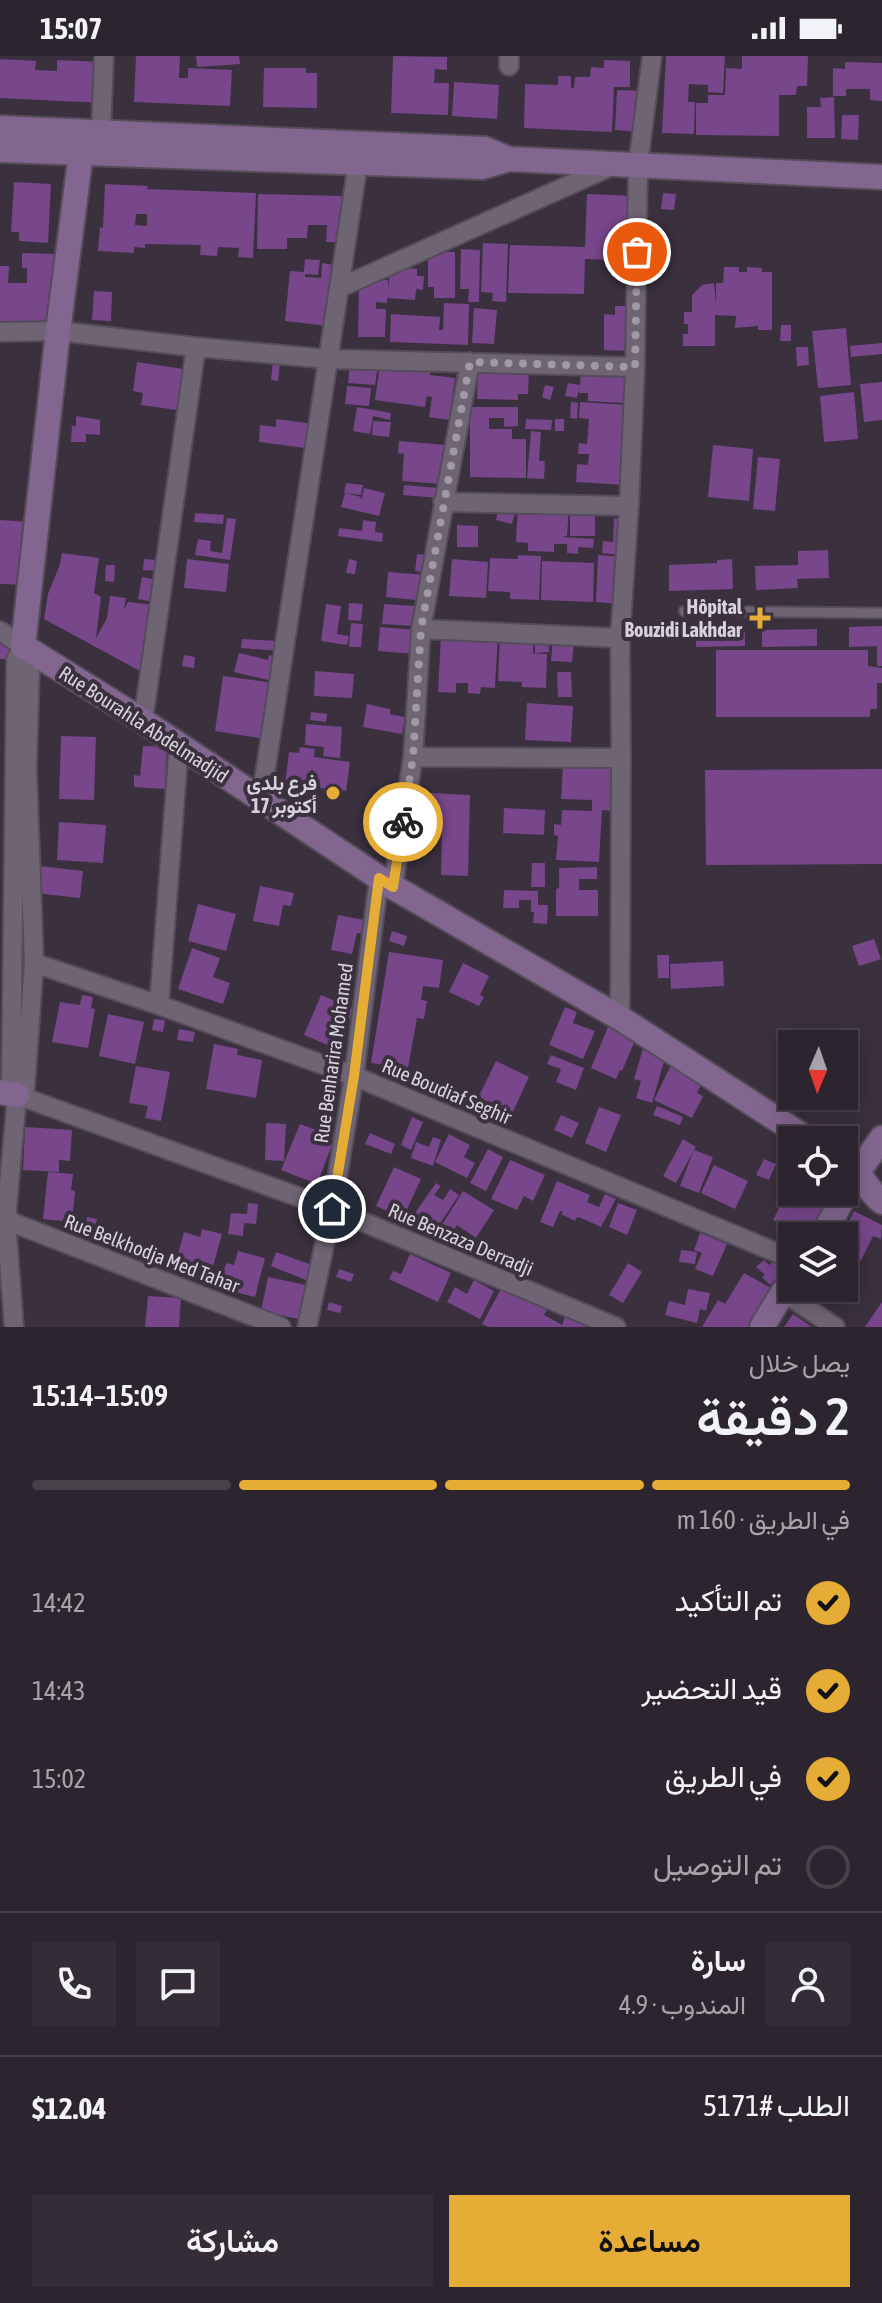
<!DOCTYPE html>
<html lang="ar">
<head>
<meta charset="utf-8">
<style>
	body { margin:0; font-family:"Asap Condensed",Vazirmatn,sans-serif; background:#342c36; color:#f1f3f6; direction:rtl; height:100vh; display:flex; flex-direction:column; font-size:30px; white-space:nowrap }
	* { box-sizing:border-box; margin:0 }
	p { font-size:26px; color:#a6a4aa }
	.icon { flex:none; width:44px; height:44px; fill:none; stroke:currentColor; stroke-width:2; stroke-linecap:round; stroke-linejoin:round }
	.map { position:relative; height:1271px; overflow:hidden; direction:ltr }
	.side { display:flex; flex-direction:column; background:#2c242e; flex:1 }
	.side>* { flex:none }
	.needle { width:52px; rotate:182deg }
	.fabs { position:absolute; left:778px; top:974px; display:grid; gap:16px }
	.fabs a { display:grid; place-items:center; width:80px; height:80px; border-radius:0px; background:#2c242e; box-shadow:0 4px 20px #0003,0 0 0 2px #48414a; font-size:40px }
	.pin { position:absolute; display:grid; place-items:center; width:68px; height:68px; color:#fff; margin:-34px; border:4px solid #fff; border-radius:50%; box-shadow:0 2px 8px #0007 }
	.courier { position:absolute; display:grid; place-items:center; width:80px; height:80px; margin:-40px; border:6px solid #e5ad35; border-radius:50%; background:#fff; color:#222; box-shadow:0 2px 10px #0007 }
	.head em { font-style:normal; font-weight:600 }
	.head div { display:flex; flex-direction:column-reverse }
	.head { display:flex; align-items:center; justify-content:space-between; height:136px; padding:0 32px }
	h1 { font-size:52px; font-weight:600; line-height:60px }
	.bar { display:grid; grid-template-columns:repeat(4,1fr); gap:12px 8px; align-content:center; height:96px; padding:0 32px }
	.bar i { height:10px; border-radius:6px; background:#48414a }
	.bar .active { background:#e5ad35 }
	.bar p { grid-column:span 4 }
	.line { display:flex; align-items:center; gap:20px; padding:0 32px; border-top:2px solid #48414a }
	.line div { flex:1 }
	.round { display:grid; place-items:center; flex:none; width:84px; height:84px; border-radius:0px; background:#342c36 }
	ol { padding:0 32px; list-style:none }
	li { display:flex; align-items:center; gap:24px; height:88px }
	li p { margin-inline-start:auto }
	li .icon { padding:8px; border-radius:50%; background:#e5ad35; color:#111; stroke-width:4 }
	li:last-child { color:#a6a4aa }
	li i { width:44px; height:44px; border:4px solid #48414a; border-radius:50% }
	.action { display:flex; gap:16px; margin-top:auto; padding:16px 32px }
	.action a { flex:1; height:92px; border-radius:0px; background:#e5ad35; color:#111; font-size:32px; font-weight:600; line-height:92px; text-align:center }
	.action a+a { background:#342c36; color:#f1f3f6 }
	.status { display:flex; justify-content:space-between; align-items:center; height:56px; padding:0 40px; background:#2c242e; direction:ltr }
	.status svg { height:22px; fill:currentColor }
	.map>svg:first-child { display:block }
	.building { fill:#77468b; fill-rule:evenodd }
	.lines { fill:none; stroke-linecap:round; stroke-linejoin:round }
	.lane-casing { stroke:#544c58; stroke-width:13 }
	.street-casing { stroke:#544c58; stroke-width:22 }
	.secondary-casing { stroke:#544c58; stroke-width:28 }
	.lane { stroke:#6f6474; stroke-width:9 }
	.street { stroke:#6f6474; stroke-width:18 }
	.secondary { stroke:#836690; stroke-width:24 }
	.done { stroke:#a199a4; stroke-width:8; stroke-dasharray:0 14.4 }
	.route { stroke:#e5ad35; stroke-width:10 }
	.poi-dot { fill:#e5ad35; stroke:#3a303e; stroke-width:3 }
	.labels { text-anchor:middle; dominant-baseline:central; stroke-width:8; stroke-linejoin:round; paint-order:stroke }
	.poi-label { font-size:20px; font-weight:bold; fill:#d8d2db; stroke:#3a303e; text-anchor:end }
	.street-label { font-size:20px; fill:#d8d2db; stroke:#3a303e }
</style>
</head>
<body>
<div class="status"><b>15:07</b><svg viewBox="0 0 49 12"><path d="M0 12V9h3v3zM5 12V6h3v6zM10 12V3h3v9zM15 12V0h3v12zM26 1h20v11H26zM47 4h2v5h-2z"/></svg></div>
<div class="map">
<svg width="882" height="1271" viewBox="0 0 882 1271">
	<rect width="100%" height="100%" fill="#3a303e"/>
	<path class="building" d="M136 0H180L179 22H188V12L232 14 230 50 134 46Z
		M196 0H239L240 8 197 11Z
		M393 0 447 1V14L435 13 434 27H449L448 59 391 57Z
		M666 0H725L723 37 708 36V29L689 28 688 46H695L694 78 662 77Z
		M742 0H808L807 30H797L796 39H779V80L696 79V47H708V39H725L726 12 742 13Z
		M0 3 36 5 35 14 57 15V4L103 6 101 47 0 42Z
		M604 4 630 5V31H614L612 76 524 72 525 28 558 29V20H571V32H574L575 21H590L591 11 604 12Z
		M845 6 882 7V45L870 44V33H846V40H833V12L845 13Z
		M264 12H306V17H317V52L263 51Z
		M454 26 499 29 497 63 452 60Z
		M617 34 642 35 640 76 615 74Z
		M834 41 835 82H807V51H821L820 42Z
		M842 59H859L858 84 841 83Z
		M14 126 51 128 48 187 19 185V176H11Z
		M105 128 148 130 147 133 256 137 253 202 238 201 239 192 218 191 217 200 200 199 201 189 145 188V192L134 191V197L98 195 100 171 103 172ZM136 158H147V170L135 169Z
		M663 137 676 138 674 154 661 153Z
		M258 138 344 140V186H326L327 169H308L307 182H287V193H257Z
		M587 138 634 140 632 194H618V204L585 203 584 238 508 237 510 189 585 191Z
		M483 187 508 188 506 246 492 245 493 237 481 236Z
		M461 193 480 194 479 246H468L469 233H460Z
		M428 196H455V242H434V231H428Z
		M22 197 57 198 56 219H52L50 266 0 265V210H9L8 227H27V212H22Z
		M619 202 633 203 631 222 611 220 612 210 618 211Z
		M305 203 320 204 318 219 305 218V221L321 222 322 207 334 209 328 270 285 265 290 215 304 216Z
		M390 211 417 213V220H424L423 234 416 233 415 244 387 242V247L376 246V253H386L385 281H358L359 223 388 224V235Z
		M724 211H739V216H747V211L762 212V216H772V274H758V270L735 272 736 260 715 259V290H683V278H688V268H684V256H692V239L702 229 714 227 716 248V227H723Z
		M94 235 112 236 111 265 92 264Z
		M444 247 469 248 468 289 390 286 391 258 440 261 439 274H443Z
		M615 250H632L631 295 604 294V258L615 259Z
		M474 252 497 254 494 288 472 287Z
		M781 269H791V285H780Z
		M846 272 851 329 818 332 812 275Z
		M882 287V298L851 301 850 290Z
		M796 291H808L809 309 797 310Z
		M137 306 183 313 177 354 141 349 143 337 133 335Z
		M273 306 280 307 278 325 271 324Z
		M350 306 378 309 375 329 348 327Z
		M380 309 430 316V319L455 322 449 364 429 361 432 341 427 340 425 351 375 344Z
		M478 314 529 315 528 338H518V344L477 343Z
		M581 318 625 321 624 347 588 345V337H579Z
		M882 326V364L864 366 860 328Z
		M568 327 580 329 577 342 565 340Z
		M545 329 554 331 550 344 542 341Z
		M347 330 371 332 369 350 345 348Z
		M854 336 858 383 824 386 820 340Z
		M571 346 578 347 577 363 570 362Z
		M580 346 629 349 624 429 576 426 577 408 588 409 589 398H578L579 387 587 388 589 363 579 362Z
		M357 351 391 357 390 364 373 360 370 378 353 375Z
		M470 351H518V370L504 371V362H489V373H512V383H526V422L470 421Z
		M76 360 100 364V379L86 378V386H71L72 370H76Z
		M276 363 307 367V372L316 373 313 393 259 386 260 369 276 371Z
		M526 363 552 364 551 374 525 373Z
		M555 363H564V375H555Z
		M373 365 391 366 389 381 372 379Z
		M531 375 541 376 539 405H545L544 423 527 422Z
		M399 385 446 389 443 428 402 425 404 398 398 397Z
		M713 389 753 393 749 445 708 441Z
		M758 401 780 403 775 455 753 453Z
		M346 427 363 429 361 439 344 437Z
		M404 429 439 432 438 442 403 439Z
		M364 432 385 437 379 460 341 451 345 437 361 441V445Z
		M500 448 516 453 512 468 496 464Z
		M518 449 569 452 567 480 562 481 594 483 593 492 578 491V498L567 497V488H554V496L528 495V487L516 486Z
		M570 451H595V480H570Z
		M195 457 224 459 223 468 194 466Z
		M227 462 236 463 230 504 195 499 198 483 211 485 210 495 222 497Z
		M614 462 622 463 620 499 602 497 603 485 613 486Z
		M0 464 31 466 27 529 0 528Z
		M363 464 376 466 375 476 383 477 382 486 338 480 339 472 362 475Z
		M457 469 478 470V491H457Z
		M828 494 829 522 797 523 798 532 756 534 755 510 798 509V495Z
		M62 497 99 502 94 537 101 541 96 582 107 562 110 540 126 542 124 553 128 546 154 549 147 603 140 615 44 563 48 538 60 508Z
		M417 498 427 499 425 516 415 515Z
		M518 499 541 500 539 544 510 543V536L488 535 490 502 518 503Z
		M598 499 623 501 621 548 596 546Z
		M144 503 159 504 158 515 143 514Z
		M187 503 229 508 226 536 184 532Z
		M349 503 357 505 355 518 346 517Z
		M452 503 488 506 486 542 449 540Z
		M732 503 733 533 669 535V509L717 507V504Z
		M542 505 594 507 593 546 541 544Z
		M106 509H115L114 526 105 525Z
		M388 516 427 519 425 545 386 541Z
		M142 521 158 524 154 546 138 543Z
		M349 547 363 548 361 565 348 564Z
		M326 548 341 550 337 578 349 580 347 589 321 585Z
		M384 548 415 550 413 570 382 568Z
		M351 567 363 568 361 591H349Z
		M882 570V610H877V590L849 591V571Z
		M380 571 417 574 415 598 378 595Z
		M745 571V590L696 591V572Z
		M817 573V590L762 591V574Z
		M498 579 495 632 481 631 480 638 468 637V627H456V637L438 636 441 580Z
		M500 581 533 582V597H527L547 598 546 632 522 631V626L498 625Z
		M534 581H548L549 596 535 597Z
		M242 583 280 585V595L241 592Z
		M553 584 574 585 572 606 551 605Z
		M0 585H9V603H0Z
		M716 594H868V610L882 612V627H877V653H870V661H716Z
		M239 597 268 604 269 599 278 601 272 625 234 616Z
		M184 599 195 601 194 612 182 610Z
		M315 615 354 618 352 642 314 640Z
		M557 616H571L572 641H558Z
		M223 620 273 627 265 683 215 675Z
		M527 647 573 650 571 686 525 684Z
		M367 648 390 653V658L405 661 402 678 363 671Z
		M311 656 327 658 326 666 310 664Z
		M306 668 342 671 340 702 323 700 324 691 305 689Z
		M61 680 96 681 94 744 59 743Z
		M143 690 167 691 165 733 134 731V719L140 720Z
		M300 691 315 693 314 701 350 706 346 735 285 728 289 696 299 697Z
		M563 709 613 711 611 755 602 754 599 806 556 804 558 780 554 779V768L561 769 562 754 592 755V744L561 743Z
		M882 713V808L706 809 705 714Z
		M430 737 470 739 468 820 441 819 442 775H429Z
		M504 752 545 754 544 779 503 777Z
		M59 766 106 769 103 807 57 804Z
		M532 807H545V831H531Z
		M39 810 83 815 80 842 35 837Z
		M597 811V823H579V834H598V860H556V833L559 832V812Z
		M260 830 294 837 291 850 283 849 279 870 253 865Z
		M504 834 538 835V849H548L547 868 533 867 534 856H531V844H519V852H503Z
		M198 848 236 858 226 895 188 885Z
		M338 859 369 865 366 878 357 877 352 898 331 894Z
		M392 875 407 880 404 890 389 885Z
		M874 883 881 903 859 910 852 890Z
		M192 892 220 902 213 921 230 927 223 948 178 933Z
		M389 896 443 904 439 932 423 930 421 944 427 945 424 963 417 962 408 1012 371 1007Z
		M657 899H669V922H658Z
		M723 905 724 930 671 933 670 908Z
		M463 907 489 920 480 939 484 941 479 950 449 936Z
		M82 939 93 941 91 952 95 953 88 992 52 986 60 946 80 949Z
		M321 939 354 953 337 993 304 979Z
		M565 951 577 956 573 967 595 975 583 1003 549 989Z
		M108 958 144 966 135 1008 99 1000Z
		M154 963 165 964 163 976 152 974Z
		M608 971 636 982 622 1015 620 1014 616 1023 591 1012Z
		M179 973 195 976 193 986 177 984Z
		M214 988 238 993 237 999 262 1004 256 1042 206 1033Z
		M643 993 666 999 652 1047 636 1042 641 1025 634 1023Z
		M551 999 584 1012 576 1034 556 1026 561 1013 547 1008Z
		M496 1005 529 1021 512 1058 478 1042Z
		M671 1009 703 1025 697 1037 703 1040 692 1062 654 1044Z
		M136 1010 170 1016 161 1065 145 1062 148 1050 129 1047Z
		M657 1050 683 1061 680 1069 653 1059Z
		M599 1051 621 1059 606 1096 585 1087Z
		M561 1059 579 1067 572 1082 554 1074Z
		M412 1061 423 1066 411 1094 401 1089Z
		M266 1067 286 1068 284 1105 265 1104Z
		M300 1068 335 1081 317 1128 281 1114Z
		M25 1071 72 1074 70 1105 59 1104V1116L23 1114Z
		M370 1077 395 1088 391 1098 365 1088Z
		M449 1078 470 1089 464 1101 475 1107 467 1122 435 1106Z
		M433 1081 441 1084 433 1110 411 1102 416 1086 429 1091Z
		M683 1083 696 1091 694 1094 713 1101 699 1137 680 1130 693 1096 676 1127 663 1120Z
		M488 1093 503 1101 486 1135 470 1127Z
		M764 1103 776 1108 769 1124 756 1119Z
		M510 1104 545 1119 533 1145 524 1140 517 1154 491 1143Z
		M714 1109 748 1125 735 1153 701 1137Z
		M394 1111 421 1123 403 1162 376 1150Z
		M48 1116 73 1118 71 1134 75 1135 72 1166 43 1163Z
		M557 1125 590 1139 587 1146 599 1151 605 1138 616 1143 601 1171 581 1162 577 1161 575 1165 561 1158 563 1156 560 1155 553 1171 540 1166Z
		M436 1127 441 1130 434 1139 443 1144 450 1133 459 1139 435 1175 413 1160Z
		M463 1135 494 1154 476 1182 457 1169 451 1178 440 1172Z
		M810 1136H832L810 1180H806L773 1164 785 1140 803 1149Z
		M248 1147 258 1148 256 1168 244 1167 243 1180 228 1178 231 1157 247 1158Z
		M618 1147 637 1154 627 1179 609 1171Z
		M854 1155 882 1169 881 1183 873 1180 858 1210 844 1203V1180H841Z
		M87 1161 97 1163 95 1177 85 1176Z
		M202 1173 222 1178 209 1225 173 1216 184 1176 200 1181Z
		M700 1177 727 1188 713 1220 695 1213 702 1197 694 1194Z
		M681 1194 697 1196 695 1208 679 1206Z
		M238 1195 265 1202 255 1241 219 1232 226 1207 234 1209Z
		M276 1196 312 1209 306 1224 271 1210Z
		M410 1198 451 1217 438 1246 389 1223 393 1215 401 1218Z
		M779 1200 789 1210 770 1229 762 1221 765 1219 756 1211 764 1204 769 1209Z
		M628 1207 642 1216 623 1247 609 1239Z
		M339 1213 354 1218 351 1226 336 1221Z
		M744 1217 771 1232 748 1271H702L718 1244 725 1248Z
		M268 1221 306 1229 298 1263 261 1255Z
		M474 1224 494 1235 480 1263 447 1246 455 1231 467 1238Z
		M502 1231 547 1254 544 1259 562 1269 566 1258 606 1271H489L482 1268Z
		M688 1233 710 1237 706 1255 700 1253 697 1267 665 1259 669 1245 685 1249Z
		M148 1240 181 1242 179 1271H145Z
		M329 1246 342 1250 340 1257 327 1254Z
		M882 1246V1271H865Z
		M793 1258 812 1271H784Z"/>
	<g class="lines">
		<defs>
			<path id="lane" d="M684 555 882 557"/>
			<path id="street" d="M509 10V0
				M101 76 104 0
				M339 232 614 109
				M0 276 58 275 196 291
				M443 446 629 450 620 582
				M629 450 635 311
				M0 575 23 590 30 609 27 712 34 907 25 1033 17 1039
				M143 665 196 291 328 303 635 311 638 109 652 0
				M413 701 621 702 620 582 421 573
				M261 744 358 107
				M393 831 413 701 421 573 470 306
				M34 907 159 949 354 1020 792 1203
				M159 949 179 689
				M620 962 621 702
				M17 1039 332 1153 616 1271
				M6 1164 281 1271
				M783 1236 835 1271
				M14 1271 6 1164 17 1039 11 1029 16 604 23 590
				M307 1271 332 1153 354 1020 379 822"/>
			<path id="secondary" d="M0 72 485 93 509 103 882 121
				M0 94 482 111 509 103
				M81 97 58 275 23 590 143 665 393 831 620 962 809 1084
				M0 1036 17 1039
				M844 1106C864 1119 866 1133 882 1146
				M822 1180 858 1116 882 1082
				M762 1271 783 1236 792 1226"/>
		</defs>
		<use href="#lane" class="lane-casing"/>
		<use href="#street" class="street-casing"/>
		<use href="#secondary" class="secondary-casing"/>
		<use href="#lane" class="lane"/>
		<use href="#street" class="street"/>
		<use href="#secondary" class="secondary"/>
	</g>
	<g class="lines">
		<path class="done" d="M403 766 413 701 421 573 470 306 635 311 637 196"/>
		<path class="route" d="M332 1153 354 1020 379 822 393 831 403 766"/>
	</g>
	<g class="poi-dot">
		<path d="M756 550h8v8h8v8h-8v8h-8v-8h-8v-8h8z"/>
		<circle cx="333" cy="737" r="8"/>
	</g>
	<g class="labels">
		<g class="poi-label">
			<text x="742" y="550">Hôpital<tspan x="742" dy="23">Bouzidi Lakhdar</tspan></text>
			<text x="317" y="726">فرع بلدي<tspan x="317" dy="23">17 أكتوبر</tspan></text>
		</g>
		<g class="street-label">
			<text transform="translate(144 668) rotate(33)">Rue Bourahla Abdelmadjid</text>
			<text transform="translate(333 997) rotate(-82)">Rue Benharira Mohamed</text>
			<text transform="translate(447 1035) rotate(23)">Rue Boudiaf Seghir</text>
			<text transform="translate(461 1183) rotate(23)">Rue Benzaza Derradji</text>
			<text transform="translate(152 1197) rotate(21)">Rue Belkhodja Med Tahar</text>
		</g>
	</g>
</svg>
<div class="fabs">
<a><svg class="needle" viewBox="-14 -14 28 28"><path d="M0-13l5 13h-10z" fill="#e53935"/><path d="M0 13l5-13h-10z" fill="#a6a4aa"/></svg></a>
<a><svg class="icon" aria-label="locate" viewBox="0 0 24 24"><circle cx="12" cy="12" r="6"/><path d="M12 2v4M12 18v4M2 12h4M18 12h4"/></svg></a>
<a><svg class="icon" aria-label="layers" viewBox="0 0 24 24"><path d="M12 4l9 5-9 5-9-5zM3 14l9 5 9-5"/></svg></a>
</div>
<div class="pin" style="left:637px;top:196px;background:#ea580c"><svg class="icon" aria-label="bag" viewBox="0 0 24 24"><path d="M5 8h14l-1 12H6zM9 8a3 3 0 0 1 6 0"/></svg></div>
<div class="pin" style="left:332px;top:1153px;background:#1f2937"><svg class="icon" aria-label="home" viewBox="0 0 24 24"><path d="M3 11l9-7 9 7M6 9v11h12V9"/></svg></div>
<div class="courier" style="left:403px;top:766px"><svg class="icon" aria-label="bike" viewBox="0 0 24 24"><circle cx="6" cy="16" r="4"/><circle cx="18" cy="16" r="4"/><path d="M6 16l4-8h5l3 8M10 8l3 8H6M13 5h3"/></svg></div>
</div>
<section class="side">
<div class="head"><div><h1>2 دقيقة</h1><p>يصل خلال</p></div><em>15:09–15:14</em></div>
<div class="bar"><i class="active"></i><i class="active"></i><i class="active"></i><i></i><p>في الطريق · 160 m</p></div>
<ol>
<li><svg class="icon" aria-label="check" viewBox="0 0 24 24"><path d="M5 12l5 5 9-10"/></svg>تم التأكيد<p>14:42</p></li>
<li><svg class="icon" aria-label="check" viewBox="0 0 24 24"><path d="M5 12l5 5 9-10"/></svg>قيد التحضير<p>14:43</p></li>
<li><svg class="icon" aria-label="check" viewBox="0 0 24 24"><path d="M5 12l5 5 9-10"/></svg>في الطريق<p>15:02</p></li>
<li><i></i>تم التوصيل</li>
</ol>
<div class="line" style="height:144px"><a class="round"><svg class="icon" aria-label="person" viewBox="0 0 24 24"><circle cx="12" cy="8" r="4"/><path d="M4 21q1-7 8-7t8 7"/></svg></a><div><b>سارة</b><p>المندوب · 4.9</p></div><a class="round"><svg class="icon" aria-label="chat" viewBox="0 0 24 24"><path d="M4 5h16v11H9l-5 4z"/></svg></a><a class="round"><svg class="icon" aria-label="phone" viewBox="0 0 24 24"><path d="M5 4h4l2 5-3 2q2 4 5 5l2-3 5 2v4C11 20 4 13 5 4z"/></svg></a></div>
<div class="line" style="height:104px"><div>الطلب #5171</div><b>$12.04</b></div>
<div class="action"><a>مساعدة</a><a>مشاركة</a></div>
</section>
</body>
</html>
